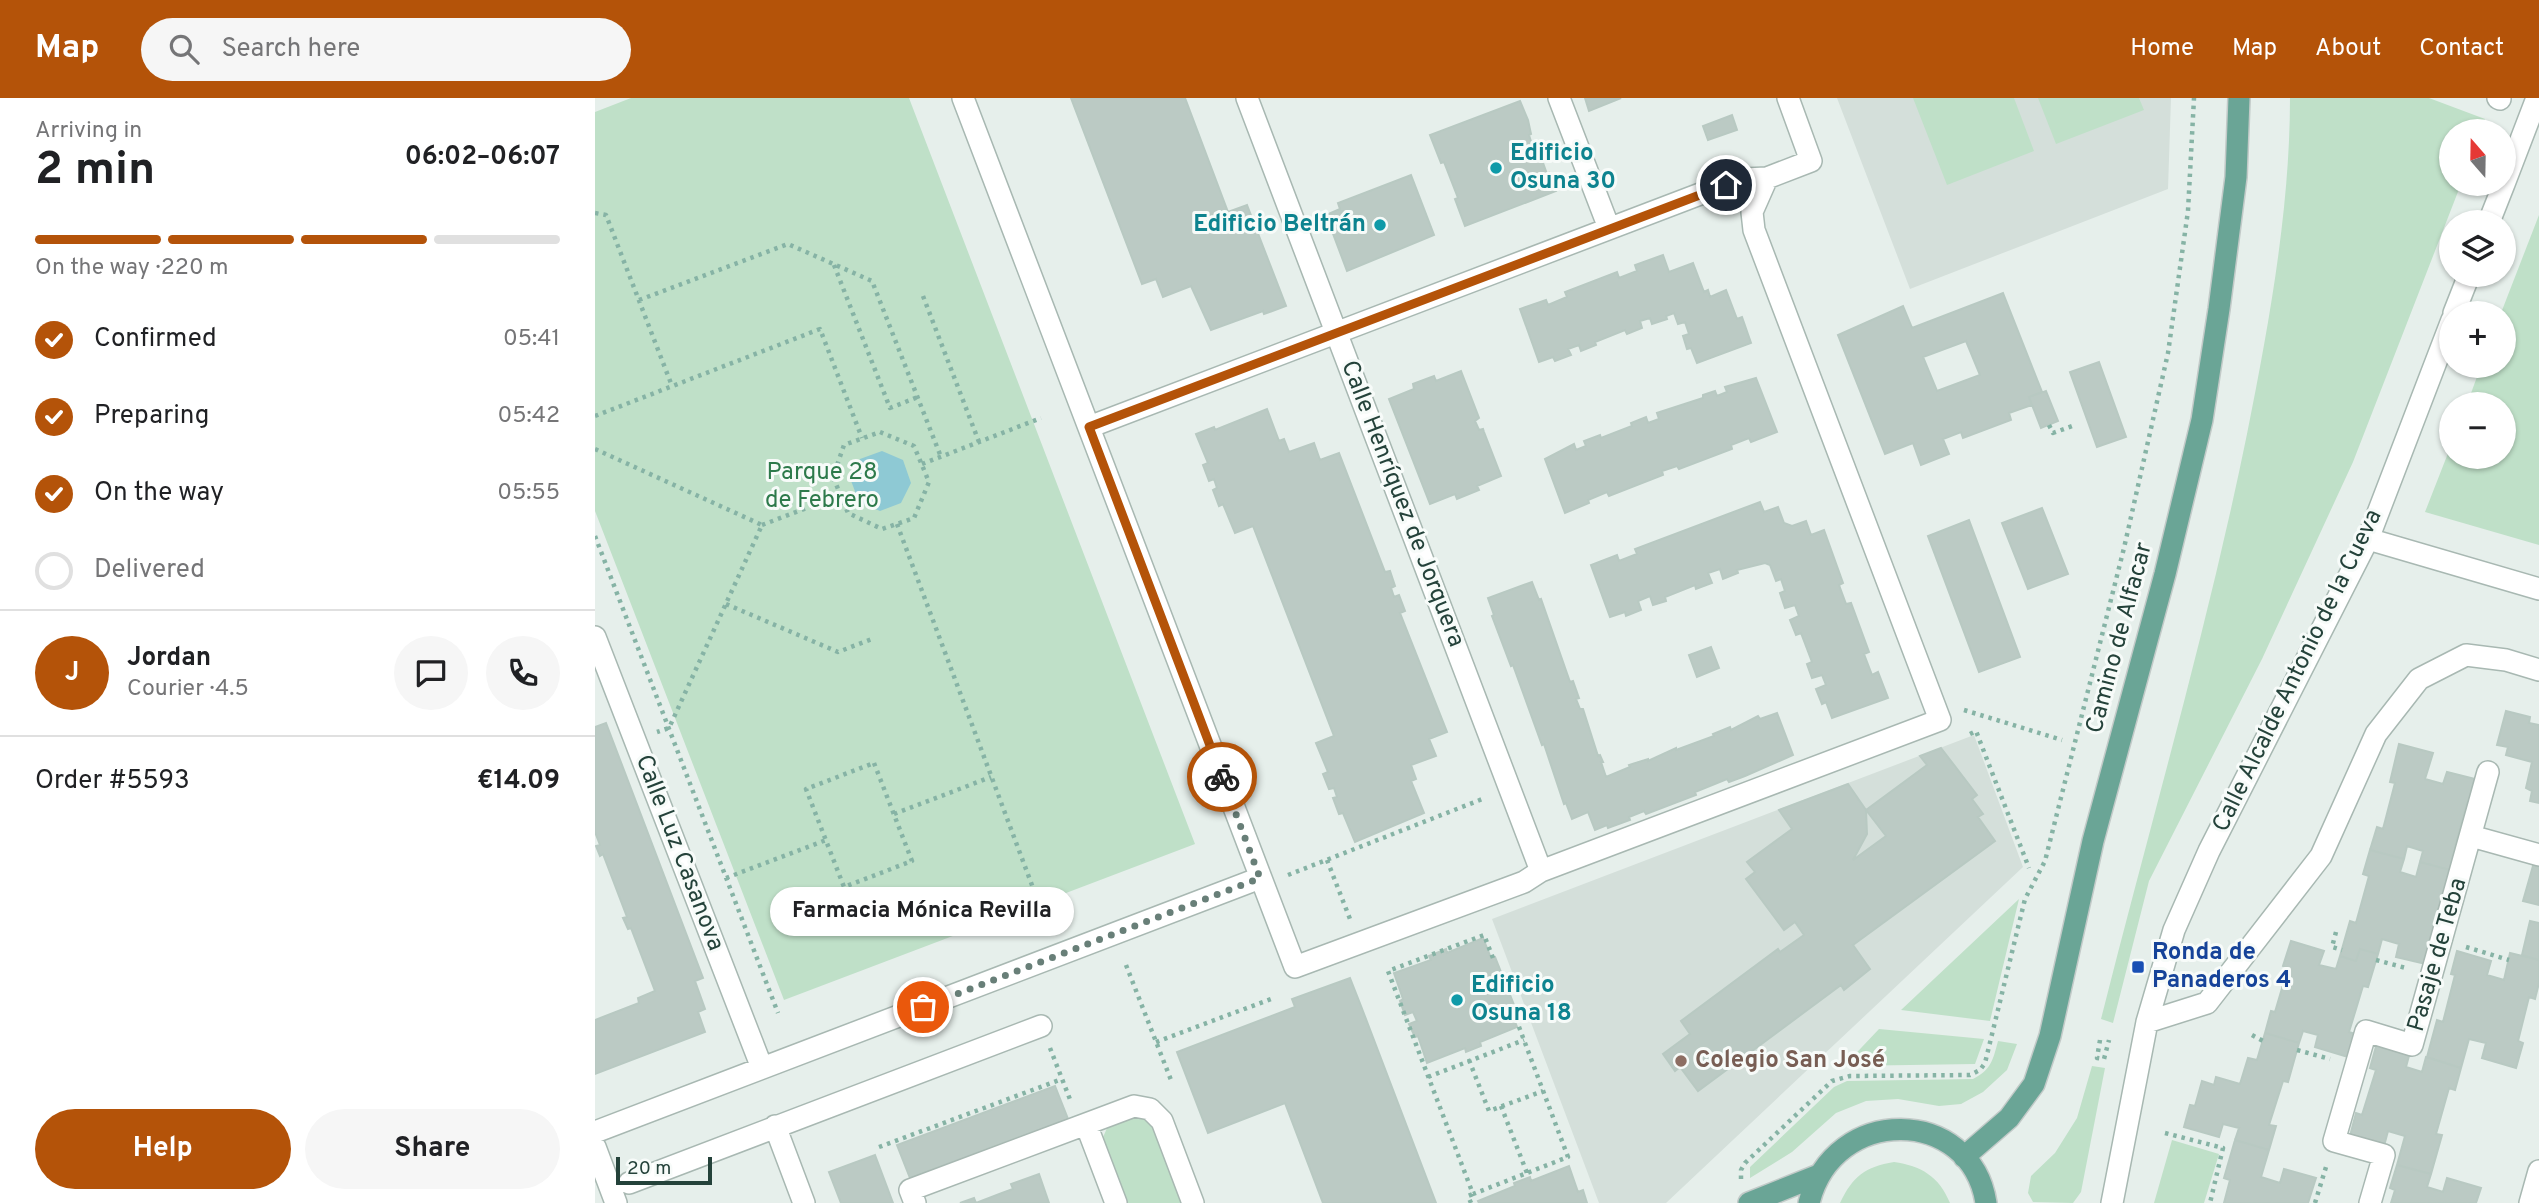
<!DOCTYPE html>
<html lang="en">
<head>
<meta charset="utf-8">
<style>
	body { margin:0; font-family:Overpass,sans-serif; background:#f6f6f6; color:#202124; height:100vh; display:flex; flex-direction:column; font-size:26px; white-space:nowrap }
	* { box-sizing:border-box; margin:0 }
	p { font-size:23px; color:#757577 }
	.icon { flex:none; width:38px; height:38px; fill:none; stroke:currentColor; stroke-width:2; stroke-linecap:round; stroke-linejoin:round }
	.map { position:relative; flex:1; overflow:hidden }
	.panel { display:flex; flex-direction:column; background:#fff; width:595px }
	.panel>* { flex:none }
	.needle { width:46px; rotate:340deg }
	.controls { position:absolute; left:1844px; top:21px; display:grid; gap:14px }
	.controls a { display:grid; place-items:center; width:77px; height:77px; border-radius:50%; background:#fff; box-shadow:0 2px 5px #0004; font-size:35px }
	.scale { position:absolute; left:21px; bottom:18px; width:96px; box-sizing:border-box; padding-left:7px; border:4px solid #24423a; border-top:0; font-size:19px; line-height:24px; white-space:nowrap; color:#24423a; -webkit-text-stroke:5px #f7fbf9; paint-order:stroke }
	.pin { position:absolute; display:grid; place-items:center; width:60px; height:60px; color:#fff; margin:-30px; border:4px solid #fff; border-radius:50%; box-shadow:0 2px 7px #0007 }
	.courier { position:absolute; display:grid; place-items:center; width:70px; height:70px; margin:-35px; border:5px solid #b45309; border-radius:50%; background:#fff; color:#222; box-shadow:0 2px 9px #0007 }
	.bubble { position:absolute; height:49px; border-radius:24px; background:#fff; box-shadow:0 2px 5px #0004; font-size:23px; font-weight:700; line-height:49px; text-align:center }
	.head em { font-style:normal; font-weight:700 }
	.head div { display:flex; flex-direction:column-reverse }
	.head { display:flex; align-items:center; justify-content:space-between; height:119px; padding:0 35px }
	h1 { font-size:46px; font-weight:700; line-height:52px }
	.bar { display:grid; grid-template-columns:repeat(4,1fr); gap:10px 7px; align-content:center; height:84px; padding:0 35px }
	.bar i { height:9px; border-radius:5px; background:#e0e0e0 }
	.bar .current { background:#b45309 }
	.bar p { grid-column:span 4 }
	.line { display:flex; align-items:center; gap:18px; padding:0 35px; border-top:2px solid #e0e0e0 }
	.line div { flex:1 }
	.round { display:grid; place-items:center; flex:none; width:74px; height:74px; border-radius:37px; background:#f6f6f6 }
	ol { padding:0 35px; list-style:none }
	li { display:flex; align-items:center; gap:21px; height:77px }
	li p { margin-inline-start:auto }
	li .icon { padding:7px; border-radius:50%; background:#b45309; color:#fff; stroke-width:4 }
	li:last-child { color:#757577 }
	li i { width:38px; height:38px; border:4px solid #e0e0e0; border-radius:50% }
	.button { display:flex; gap:14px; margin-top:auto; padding:14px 35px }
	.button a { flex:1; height:80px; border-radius:42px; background:#b45309; color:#fff; font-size:28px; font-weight:700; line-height:80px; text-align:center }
	.button a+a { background:#f6f6f6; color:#202124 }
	header { display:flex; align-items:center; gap:42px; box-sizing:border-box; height:98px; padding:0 35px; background:#b45309; color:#fff }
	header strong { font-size:33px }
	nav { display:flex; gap:38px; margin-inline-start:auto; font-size:24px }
	.search { width:490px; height:63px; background:#f6f6f6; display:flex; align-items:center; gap:18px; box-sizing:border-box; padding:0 24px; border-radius:38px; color:#757577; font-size:26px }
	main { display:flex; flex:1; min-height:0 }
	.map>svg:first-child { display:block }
	.built { fill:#d4dfda }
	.green { fill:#bfe0c8 }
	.water { fill:#8ec9d4 }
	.building { fill:#bbcac4; stroke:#b8c9c2; stroke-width:2; fill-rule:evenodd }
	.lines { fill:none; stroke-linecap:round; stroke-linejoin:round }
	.minor-casing { stroke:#a8b8b2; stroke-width:24 }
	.major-casing { stroke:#c2cac8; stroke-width:24 }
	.path { stroke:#86b3a5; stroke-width:4.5; stroke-dasharray:3.5 5; stroke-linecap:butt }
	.minor { stroke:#fff; stroke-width:21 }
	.major { stroke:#6aa596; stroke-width:21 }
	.done { stroke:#687f78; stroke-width:7; stroke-dasharray:0 12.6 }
	.route { stroke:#b45309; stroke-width:9 }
	.culture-dot { fill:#0f9aa8; stroke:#f7fbf9; stroke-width:2.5 }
	.transit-dot { fill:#1a4fb4; stroke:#f7fbf9; stroke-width:2.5 }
	.education-dot { fill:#8d6e63; stroke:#f7fbf9; stroke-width:2.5 }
	.labels { text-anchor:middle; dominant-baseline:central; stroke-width:6; stroke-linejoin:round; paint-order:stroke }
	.culture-label { font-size:24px; font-weight:bold; fill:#0d838f; stroke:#f7fbf9; text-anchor:start }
	.park-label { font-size:24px; fill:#2d7a4b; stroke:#f7fbf9 }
	.street-label { font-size:24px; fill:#24423a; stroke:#f7fbf9 }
	.transit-label { font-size:24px; font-weight:bold; fill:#164399; stroke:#f7fbf9; text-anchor:start }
	.education-label { font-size:24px; font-weight:bold; fill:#785e54; stroke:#f7fbf9; text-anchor:start }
</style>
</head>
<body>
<header>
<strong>Map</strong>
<div class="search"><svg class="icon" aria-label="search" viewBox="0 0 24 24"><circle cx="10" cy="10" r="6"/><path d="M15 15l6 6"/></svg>Search here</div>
<nav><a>Home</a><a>Map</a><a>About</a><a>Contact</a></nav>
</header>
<main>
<section class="panel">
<div class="head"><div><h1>2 min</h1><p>Arriving in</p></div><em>06:02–06:07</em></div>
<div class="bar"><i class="current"></i><i class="current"></i><i class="current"></i><i></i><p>On the way · 220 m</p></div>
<ol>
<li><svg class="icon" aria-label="check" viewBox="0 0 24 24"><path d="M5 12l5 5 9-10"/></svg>Confirmed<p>05:41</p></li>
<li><svg class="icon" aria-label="check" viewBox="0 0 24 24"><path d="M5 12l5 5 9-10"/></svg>Preparing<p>05:42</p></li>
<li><svg class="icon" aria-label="check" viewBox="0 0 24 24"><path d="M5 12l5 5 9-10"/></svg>On the way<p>05:55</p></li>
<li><i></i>Delivered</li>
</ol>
<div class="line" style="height:126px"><b class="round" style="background:#b45309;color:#fff">J</b><div><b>Jordan</b><p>Courier · 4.5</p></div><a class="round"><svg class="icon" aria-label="chat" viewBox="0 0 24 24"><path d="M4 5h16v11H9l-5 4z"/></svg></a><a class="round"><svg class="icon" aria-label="phone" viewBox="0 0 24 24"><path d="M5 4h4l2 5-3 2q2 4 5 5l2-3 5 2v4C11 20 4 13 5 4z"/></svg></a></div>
<div class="line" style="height:91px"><div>Order #5593</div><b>€14.09</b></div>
<div class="button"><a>Help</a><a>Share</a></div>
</section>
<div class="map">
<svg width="1944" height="1105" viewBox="0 0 1944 1105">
	<rect width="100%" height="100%" fill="#e6efeb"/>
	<path class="built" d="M1242 0H1576L1573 91 1315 191Z
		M1379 637 1428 769 1071 1105H1004L897 821Z"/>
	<path class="green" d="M36 0H314L600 746 189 902 0 413V14Z
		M1318 0H1419L1439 53 1352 87Z
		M1443 0H1544L1549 12 1461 46Z
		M1695 0H1834L1890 21 1886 33H1857V86H1866L1758 364 1667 561 1554 783 1518 925 1506 921C1555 726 1612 533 1652 336 1674 226 1695 111 1695 0Z
		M1944 117V447L1830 414 1857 345V359H1909V306H1872L1886 268H1909V215H1906Z
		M1424 801 1395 923 1306 912Z
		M1284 931 1389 941 1380 966 1249 968Z
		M1403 943 1422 946 1412 972 1388 994 1366 1006 1344 1008 1303 1001 1271 1003 1241 1015 1197 1054 1155 1080V1069L1239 989 1252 983 1378 981C1396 972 1398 962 1403 943Z
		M1497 968 1510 970 1486 1094 1478 1105 1438 1104 1433 1095 1436 1078 1460 1055 1482 1020Z
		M544 1018 559 1026 589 1105H530L506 1044 512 1030Z
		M1577 1042 1624 1056 1609 1105H1559Z
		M1299 1064C1326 1068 1344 1078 1355 1105H1245C1258 1078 1270 1069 1299 1064Z"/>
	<path class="water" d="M287 353 308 362 316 385 306 405 285 413 264 404 255 380 265 361Z"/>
	<path class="building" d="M476 0H590L633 114 652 107 691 208 669 216 668 213 616 232 596 188 568 199 561 181 547 186Z
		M990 0H1026L994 13Z
		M925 3 933 22 936 36 934 37 938 50 944 63 947 62 952 76 954 75 961 93 870 128 860 101 863 100 849 64 846 65 835 37Z
		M1137 17 1142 32 1113 42 1108 28Z
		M816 77 839 137 752 173 731 117 745 111 743 105Z
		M1068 157 1074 174 1098 165 1109 194 1113 192 1115 199 1131 192 1142 221 1147 219 1156 245 1102 265 1096 250 1092 251 1088 238 1094 236 1090 224 1083 226 1079 215 1071 218 1072 221 1057 226 1055 220 1045 223 1047 230 1032 236 1030 232 1000 244 1001 247 986 253 984 247 973 251 976 257 960 263 958 259 944 264 925 211 951 202 953 207 972 199 970 194 1022 174 1024 180 1042 173 1040 167Z
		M1408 195 1447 294 1434 299 1437 307 1414 315 1416 322 1368 340 1366 334 1348 341 1354 356 1326 367 1318 345 1290 356 1243 237 1308 208 1317 230ZM1371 243 1385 277 1342 293 1328 259Z
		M1504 264 1531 339 1502 349 1475 274Z
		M866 273 884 320 880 323 884 332 888 331 889 334 906 378 882 388 884 392 862 401 860 396 835 406 794 301 819 291 818 286 839 278 841 283Z
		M1161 280 1182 334 1156 344 1154 340 1136 347 1137 351 1084 371 1082 368 1067 373 1068 377 1014 398 1012 394 993 402 994 405 970 415 950 361 979 346 981 352 991 348 989 343 1005 337 1006 340 1037 328 1036 325 1051 319 1053 325 1064 321 1062 315 1108 300V297L1120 293 1122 298 1132 294 1130 289Z
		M1451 293 1463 323 1446 330 1434 299Z
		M672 311 684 343 689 341 694 354 719 345 725 362 744 355 790 474 795 473 800 488 796 490 799 499 804 497 810 513 805 515 852 634 834 641 841 658 816 667 821 681 816 683 829 715 760 744 748 715 744 716 738 700 742 699 739 690 734 691 728 676 733 674 721 645 739 638 658 428 640 435 628 406 624 408 618 392 622 390 619 381 614 383 608 367 613 365 601 336 619 329 620 332Z
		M1165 404 1169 414 1183 409 1189 425 1197 428 1211 423 1216 437 1229 432 1248 485 1244 487 1251 506 1256 505 1274 554 1269 556 1277 577 1283 574 1293 600 1237 620 1231 604 1227 606 1221 591 1231 587 1227 577 1217 580 1212 566 1217 564 1206 535 1201 537 1195 522 1204 518 1200 507 1190 510 1185 495 1190 493 1186 481 1181 483 1175 467 1170 465 1142 472 1143 475 1128 481 1125 471 1113 475 1117 485 1101 491 1100 487 1070 499 1071 503 1058 507 1055 498 1043 503 1046 512 1031 518 1030 514 1015 519 996 467 1022 457 1024 463 1042 456 1040 451Z
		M1447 410 1473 476 1433 491 1407 425Z
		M1374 422 1425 559 1384 574 1333 438Z
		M937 484 944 502 946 501 975 584 978 583 984 600 981 601 985 611H988L1003 658 1005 657 1008 664H1006L1011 679 1035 669 1034 667 1053 661V663L1081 650V652L1119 638 1118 636 1135 629 1136 632 1163 618 1165 621 1182 615 1198 657 1150 678 1134 684 1132 681 1100 694 1101 697 1051 716 1049 713 1034 719 1035 722 1013 730 1012 727 1000 732 993 714 977 721 971 705 969 706 949 646 947 647 918 567 916 568 897 518 899 517 893 500Z
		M1116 549 1124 570 1102 579 1094 557Z
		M1911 613 1935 619 1934 625 1944 627V705L1935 703 1937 693 1931 690 1937 664 1911 657 1913 649 1902 647Z
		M11 625 108 880 100 883 110 911 103 914 110 934 0 976V922L44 905 43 900 60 893 36 830 33 831 28 820 32 819 8 756 5 758 1 748 5 747 0 734V629Z
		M1804 646 1838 655 1830 681 1848 686 1852 674 1884 682 1879 706 1872 705 1860 749 1866 751 1859 773 1825 764 1828 753 1812 748 1809 761 1775 752 1782 729 1788 731 1800 685 1795 684Z
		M1346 650 1382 697 1377 701 1388 716 1383 719 1400 743 1258 847 1275 871 1249 892 1246 887 1103 993 1085 969 1080 973 1068 956 1095 936 1086 923 1183 851 1185 854 1209 837 1200 824 1189 832 1151 781 1160 774 1152 764 1197 731 1184 712 1253 686 1271 712 1332 667 1325 658ZM1271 712 1291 738 1258 762 1272 736Z
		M1775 752 1809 761 1805 774 1821 779 1825 764 1859 773 1852 798 1847 797 1843 814 1836 842 1835 867 1801 859 1804 846 1787 841 1783 856 1765 851 1761 863 1745 858 1755 823 1761 825 1774 778 1768 776Z
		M1938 768 1944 769V807L1928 803Z
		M1935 823 1944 825V862L1927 857Z
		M888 840 896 860 900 859 921 912 916 913 922 929 885 944 886 948 871 954 870 950 832 965 823 938 820 939 814 926 822 923 818 914 810 917 805 903 808 901 799 875 836 862 834 858 851 851 852 855Z
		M1696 843 1729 853 1724 867 1741 871 1745 858 1761 863 1765 851 1783 856 1773 889 1768 888 1754 934 1760 936 1753 959 1720 949 1723 937 1708 933 1704 945 1670 935 1676 913 1680 914 1693 870 1688 868Z
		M1862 853 1896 863 1892 877 1909 882 1915 855 1944 862V885L1940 901 1934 899 1923 943 1928 945 1921 970 1887 960 1891 945 1874 941 1866 970 1832 959 1842 922 1848 924 1860 877 1856 876Z
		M755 880 766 908 841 1105H728L690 1005 613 1035 582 954 700 909 697 901Z
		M1670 935 1704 945 1693 984 1688 983 1674 1027 1681 1028 1674 1052 1640 1042 1644 1030 1628 1026 1624 1039 1589 1029 1595 1007 1600 1008 1607 983 1619 987 1621 979 1645 986 1653 960 1662 962Z
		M1782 945 1815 954 1811 969 1827 974 1831 959 1866 970 1860 992 1854 990 1841 1036 1847 1037 1836 1076 1802 1067 1810 1038 1793 1033 1789 1048 1755 1038 1761 1015 1767 1017 1781 972 1775 970Z
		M460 988 473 1021 315 1080 302 1047Z
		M1640 1042 1674 1052 1666 1079 1685 1085 1689 1071 1721 1080 1713 1105H1629L1635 1082 1629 1080Z
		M280 1057 298 1105H246L234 1074Z
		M1802 1067 1836 1076 1832 1089 1848 1094 1852 1080 1886 1090 1881 1105H1796L1800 1092 1795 1090Z
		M974 1068 983 1094 988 1092 992 1105H884L883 1103 920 1088 919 1085 935 1079 936 1083Z
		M444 1076 454 1105H365L379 1100 381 1105 407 1095 418 1091 416 1086Z"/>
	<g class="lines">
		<defs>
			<path id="minor" d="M368 0 700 869 929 784 946 773 1345 622 1159 132 1157 114 1172 80
				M652 0 946 773
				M964 0 1014 130
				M1903 0 1905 1
				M1909 86 1942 0
				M1894 124 1909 86
				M1859 215 1874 177
				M494 329 1113 93 1149 81 1172 80 1216 63 1193 0
				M1773 441 1944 491
				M0 539 167 970
				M1876 738 1944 757
				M1552 924 1612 905 1726 758 1781 636 1824 581 1871 557 1911 562 1944 572
				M180 1028 209 1105
				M0 1034 665 780
				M0 1049 21 1105
				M34 1085 446 928
				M320 1105 315 1092 491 1026
				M521 1105 491 1026 539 1008 555 1011 567 1023 598 1105
				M1517 1105 1552 924 1579 832 1614 753 1773 441 1857 222
				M1775 1105 1789 1057 1739 1043 1771 933 1817 947 1893 674
				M1935 1105 1944 1073"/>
			<path id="major" d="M1369 1059 1414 1020 1439 986 1455 938 1498 743 1570 476 1607 322 1624 211 1641 79 1644 0
				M1154 1105 1224 1077
				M1214 1105C1238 1006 1376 1008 1391 1105"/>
		</defs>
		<use href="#minor" class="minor-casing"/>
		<use href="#major" class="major-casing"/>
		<path class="path" d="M0 115 11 117 77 288
			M239 167 295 310 323 299
			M328 198 384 344
			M44 202 193 146 277 183 346 359
			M0 318 225 231 267 340
			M1454 327 1458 335 1480 327
			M285 334 319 348 334 384 319 420 287 431 253 415 238 379 249 347Z
			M0 351 167 427 74 630 62 634
			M327 366 446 320
			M302 426 447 814
			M167 427 246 397
			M0 438 183 915
			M131 506 243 554 277 541
			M1369 612 1467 642
			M1375 636 1381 633 1434 770
			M279 665 317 763 249 789 211 691Z
			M299 716 396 679
			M732 762 755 821
			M693 777 890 700
			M131 780 231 742
			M1741 834 1737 849 1747 852
			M1871 849 1914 862
			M898 860 889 837 793 873 878 1096 973 1059 918 913
			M1781 862 1811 870
			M531 867 576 982
			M1657 937 1668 943
			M1505 942 1502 960 1509 961 1514 942
			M561 944 676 901
			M455 950 476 1004
			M1702 952 1735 961
			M874 962 894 1013 948 993
			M833 979 929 942
			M906 1008 932 1075
			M1570 1035 1628 1050 1615 1105
			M284 1049 467 981
			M1146 1081V1072L1150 1065 1237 983 1255 978 1375 977 1385 972 1390 965 1430 801 1450 763 1529 450 1573 255 1593 113 1599 0
			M876 1105 873 1098 878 1096
			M1720 1105 1731 1069"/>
		<use href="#minor" class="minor"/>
		<use href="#major" class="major"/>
	</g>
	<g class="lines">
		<path class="done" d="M328 909 665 780 627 679"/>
		<path class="route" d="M627 679 494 329 1131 87"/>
	</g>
	<g class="culture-dot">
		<circle cx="901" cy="70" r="7"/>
		<circle cx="785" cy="127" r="7"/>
		<circle cx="862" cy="902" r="7"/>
	</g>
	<rect class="transit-dot" x="1536" y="862" width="14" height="14" rx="3.5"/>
	<circle class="education-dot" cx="1086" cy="963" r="7"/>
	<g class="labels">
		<g class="culture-label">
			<text x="915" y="56">Edificio<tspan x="915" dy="28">Osuna 30</tspan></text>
			<text x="771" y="127" text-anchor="end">Edificio Beltrán</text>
			<text x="876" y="888">Edificio<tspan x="876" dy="28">Osuna 18</tspan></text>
		</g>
		<g class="park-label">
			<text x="227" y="375">Parque 28<tspan x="227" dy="28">de Febrero</tspan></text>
		</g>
		<g class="street-label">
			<text transform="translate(807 406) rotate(69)">Calle Henríquez de Jorquera</text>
			<text transform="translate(1525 540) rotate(-75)">Camino de Alfacar</text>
			<text transform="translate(1703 573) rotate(-64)">Calle Alcalde Antonio de la Cueva</text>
			<text transform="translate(84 755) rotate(69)">Calle Luz Casanova</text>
			<text transform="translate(1843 857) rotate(-74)">Pasaje de Teba</text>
		</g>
		<g class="transit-label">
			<text x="1557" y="855">Ronda de<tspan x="1557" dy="28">Panaderos 4</tspan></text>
		</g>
		<g class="education-label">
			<text x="1100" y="963">Colegio San José</text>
		</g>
	</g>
</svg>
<div class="controls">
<a><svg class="needle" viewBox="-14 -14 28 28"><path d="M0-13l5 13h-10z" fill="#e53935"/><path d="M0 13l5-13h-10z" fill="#757577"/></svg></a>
<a><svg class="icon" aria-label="layers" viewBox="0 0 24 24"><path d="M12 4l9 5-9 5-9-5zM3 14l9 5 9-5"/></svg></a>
<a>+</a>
<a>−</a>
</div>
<div class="scale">20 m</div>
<div class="pin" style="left:328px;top:909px;background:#ea580c"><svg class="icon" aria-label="bag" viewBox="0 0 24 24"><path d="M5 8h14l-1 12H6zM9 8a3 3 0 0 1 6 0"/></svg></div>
<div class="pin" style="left:1131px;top:87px;background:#1f2937"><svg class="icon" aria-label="home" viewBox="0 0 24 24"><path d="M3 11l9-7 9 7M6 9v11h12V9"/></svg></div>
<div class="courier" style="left:627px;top:679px"><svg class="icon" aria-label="bike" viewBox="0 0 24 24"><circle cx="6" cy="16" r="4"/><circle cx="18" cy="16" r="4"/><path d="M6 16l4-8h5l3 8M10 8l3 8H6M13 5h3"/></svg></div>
<div class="bubble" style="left:175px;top:789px;width:304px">Farmacia Mónica Revilla</div>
</div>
</main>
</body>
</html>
